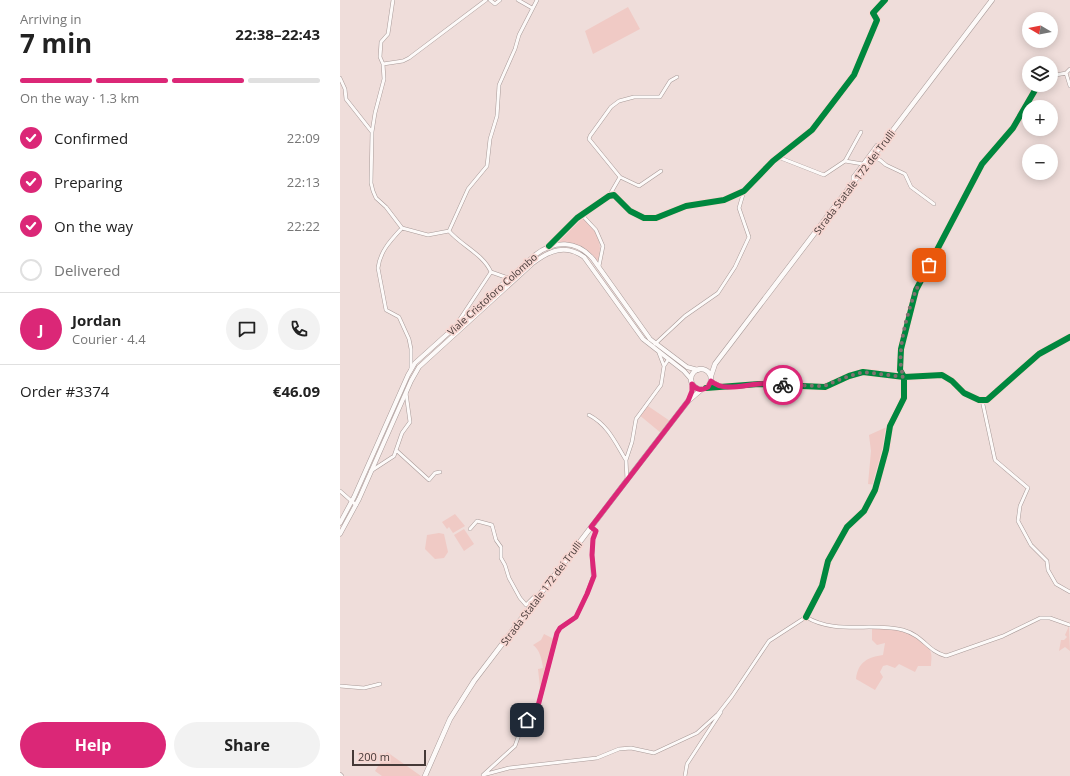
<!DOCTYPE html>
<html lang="en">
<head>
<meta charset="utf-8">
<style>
	body { margin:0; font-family:"Open Sans",sans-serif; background:#f2f2f2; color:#222; height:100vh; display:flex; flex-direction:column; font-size:15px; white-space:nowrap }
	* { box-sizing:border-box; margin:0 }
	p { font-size:13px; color:#767676 }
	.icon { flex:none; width:22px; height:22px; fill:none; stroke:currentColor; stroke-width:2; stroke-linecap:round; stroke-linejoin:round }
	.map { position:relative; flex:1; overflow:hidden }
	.details { display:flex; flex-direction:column; background:#fff; width:340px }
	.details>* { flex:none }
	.needle { width:26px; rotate:280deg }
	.controls { position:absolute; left:682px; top:12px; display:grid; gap:8px }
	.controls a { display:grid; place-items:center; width:36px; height:36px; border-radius:50%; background:#fff; box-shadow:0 2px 10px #0003; font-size:20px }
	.scale { position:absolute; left:12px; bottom:10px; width:74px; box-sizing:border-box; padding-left:4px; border:2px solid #453937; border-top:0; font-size:11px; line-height:14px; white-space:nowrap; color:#453937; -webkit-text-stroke:3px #f7d7d2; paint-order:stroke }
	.pin { position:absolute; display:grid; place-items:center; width:34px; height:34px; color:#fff; margin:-17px; border-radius:8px; box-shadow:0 2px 6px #0006 }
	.courier { position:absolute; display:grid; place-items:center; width:40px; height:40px; margin:-20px; border:3px solid #db2777; border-radius:50%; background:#fff; color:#222; box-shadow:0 1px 5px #0007 }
	.overview em { font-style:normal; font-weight:700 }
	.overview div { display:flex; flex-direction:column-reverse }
	.overview { display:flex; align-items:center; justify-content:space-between; height:68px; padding:0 20px }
	h1 { font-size:26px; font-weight:700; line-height:30px }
	.bar { display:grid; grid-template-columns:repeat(4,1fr); gap:6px 4px; align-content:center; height:48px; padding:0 20px }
	.bar i { height:5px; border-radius:3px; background:#e0e0e0 }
	.bar .on { background:#db2777 }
	.bar p { grid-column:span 4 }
	.line { display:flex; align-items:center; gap:10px; padding:0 20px; border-top:1px solid #e0e0e0 }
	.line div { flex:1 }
	.round { display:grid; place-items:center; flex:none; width:42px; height:42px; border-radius:21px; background:#f2f2f2 }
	ol { padding:0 20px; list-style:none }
	li { display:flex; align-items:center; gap:12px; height:44px }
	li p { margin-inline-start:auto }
	li .icon { padding:4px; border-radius:50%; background:#db2777; color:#fff; stroke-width:4 }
	li:last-child { color:#767676 }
	li i { width:22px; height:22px; border:2px solid #e0e0e0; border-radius:50% }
	.button { display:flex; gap:8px; margin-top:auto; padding:8px 20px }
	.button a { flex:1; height:46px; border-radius:24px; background:#db2777; color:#fff; font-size:16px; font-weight:700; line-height:46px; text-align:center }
	.button a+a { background:#f2f2f2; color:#222 }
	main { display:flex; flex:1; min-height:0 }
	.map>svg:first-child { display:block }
	.green { fill:#f0cac5 }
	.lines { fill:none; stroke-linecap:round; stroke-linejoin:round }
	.minor-casing { stroke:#a89a98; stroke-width:4 }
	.secondary-casing { stroke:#a89a98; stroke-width:5 }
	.primary-casing { stroke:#a89a98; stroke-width:5.5 }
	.minor { stroke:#fdfaf9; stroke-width:3 }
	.secondary { stroke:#fdfaf9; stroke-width:4 }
	.primary { stroke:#fdfaf9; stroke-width:4.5 }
	.cycleway-casing { stroke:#f7d7d2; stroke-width:8 }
	.cycleway { stroke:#00873e; stroke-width:6 }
	.done { stroke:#807270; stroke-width:4; stroke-dasharray:0 7.2 }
	.route { stroke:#db2777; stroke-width:5 }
	.labels { text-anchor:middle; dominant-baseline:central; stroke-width:3.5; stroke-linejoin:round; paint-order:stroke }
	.street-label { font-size:10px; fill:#453937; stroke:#f7d7d2 }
</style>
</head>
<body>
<main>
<section class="details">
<div class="overview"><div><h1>7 min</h1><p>Arriving in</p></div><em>22:38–22:43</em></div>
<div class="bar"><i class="on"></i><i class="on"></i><i class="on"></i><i></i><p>On the way · 1.3 km</p></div>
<ol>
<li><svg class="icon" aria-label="check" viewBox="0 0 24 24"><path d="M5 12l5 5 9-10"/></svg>Confirmed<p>22:09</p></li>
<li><svg class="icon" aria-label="check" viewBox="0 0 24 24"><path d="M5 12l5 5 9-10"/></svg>Preparing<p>22:13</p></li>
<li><svg class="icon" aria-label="check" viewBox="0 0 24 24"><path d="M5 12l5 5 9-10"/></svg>On the way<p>22:22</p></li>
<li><i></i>Delivered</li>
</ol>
<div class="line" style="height:72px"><b class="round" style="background:#db2777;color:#fff">J</b><div><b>Jordan</b><p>Courier · 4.4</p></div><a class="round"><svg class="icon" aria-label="chat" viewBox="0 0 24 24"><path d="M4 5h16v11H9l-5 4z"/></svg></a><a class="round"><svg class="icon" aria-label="phone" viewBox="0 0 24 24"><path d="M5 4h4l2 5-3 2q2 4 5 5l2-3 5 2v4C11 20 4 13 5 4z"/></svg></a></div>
<div class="line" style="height:52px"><div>Order #3374</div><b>€46.09</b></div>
<div class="button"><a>Help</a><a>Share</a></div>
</section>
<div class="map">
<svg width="730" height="776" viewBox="0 0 730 776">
	<rect width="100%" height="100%" fill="#efddda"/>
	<path class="green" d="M288 7 300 29 253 54 245 31Z
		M240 214C256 232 264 237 258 263 243 243 228 239 204 246Z
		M305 404 330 421 321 433 298 414Z
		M549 426 536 485 528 484 531 451 529 435Z
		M115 514 125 526 113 533 109 527 107 529 102 522Z
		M124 529 134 544 124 551 114 535Z
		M99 533 104 534 108 552 104 558 95 559 85 549 87 535Z
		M729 626 730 651 725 647 719 651 721 640H724L727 637 725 635Z
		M552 627C563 628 589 642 591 653 592 657 591 662 591 666H578L575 672 559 664 555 668 547 665 543 666 540 672 543 677 535 690 516 679C518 662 528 657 543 655L545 643 537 645 532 640V628Z
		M204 634 214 639 203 688 200 687 198 669 203 668C202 660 200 650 193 645L201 640Z
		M47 752 81 776H42L35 771Z"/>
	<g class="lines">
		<defs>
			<path id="minor" d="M150 0 155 4 160 0
				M178 0 192 8
				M43 64 63 61 69 58 146 0
				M726 73 730 86
				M711 76 726 73 730 69
				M0 78 5 89 6 99 32 132 31 183 33 191 36 198 46 207 62 228
				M32 132 35 113 44 79 43 64 40 57 41 42 48 34 53 0
				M438 157 484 175 505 161 523 164 513 177V183
				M533 157 540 160 546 165 565 174 571 187 594 204
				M505 161 521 132
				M523 164 537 145
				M280 177 299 186 321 171
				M269 196 280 177 249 139 250 136 271 107 279 101 294 97H320L330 81 337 77
				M242 215 256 230 263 246 259 266
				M209 246 237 218 269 196 274 195 290 211 304 218H316L346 206 384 200 404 191 433 161 472 130 514 75 537 20 533 13 545 0
				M168 278 151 272C143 254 122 246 109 231L128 189 147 166 150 139 157 116 159 85 175 49 179 35 197 0
				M118 322 151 272
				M315 344 345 316 378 293 395 267 409 237 399 208 404 191
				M319 353 324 366
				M71 370V349L69 339 59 317 46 310 38 268C40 251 51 240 62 228L88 235 109 231
				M371 381 379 385
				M366 388 419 384 485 387 509 376 523 372 564 377 602 375 612 381 624 393 639 400H647L699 354 730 337
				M642 400 655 460 688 488 680 506 678 521 691 545 707 561 708 570 716 584 730 592
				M249 415C268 425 275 442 286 460
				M56 450 89 480 95 473 100 472
				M31 471 54 456 62 433 70 422 66 393
				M287 480 286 460 292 442 296 419 321 385 324 366 328 360
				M0 491 16 505
				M130 529 137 521 152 525 156 540 161 547V558L165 565 169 578 180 598 186 605 195 596 198 597
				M466 617 482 586 488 561 507 527 524 511 535 490 546 450 550 426 564 398V377L560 370 561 349 576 290 642 164 673 128 698 85
				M466 617C496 635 531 622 563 630 584 636 587 651 606 656L663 636 700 618H710L730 625
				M0 686 24 688 40 684
				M0 774 2 776
				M143 775 169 768 257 758 279 749 291 748 314 753 357 733 378 714 392 696 429 641 466 617
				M143 775 175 746 181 729 198 706 217 633 220 628 236 617 247 594 253 577 252 555 253 539 256 531 251 527
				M345 776 347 764 381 712"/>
			<path id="secondary" d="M0 523 14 497 68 375 75 363 195 255C214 240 237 240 253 259L310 339 347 367 358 370
				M0 534 19 499 71 381 79 367 193 263C210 250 226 244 244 257L303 339 344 371 351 379"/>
			<path id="primary" d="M351 379a10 10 0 1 1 20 0a10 10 0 1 1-20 0Z
				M371 376 375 364 652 0
				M85 776 110 719 134 681 287 480 348 401 361 390"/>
		</defs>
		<use href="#minor" class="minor-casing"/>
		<use href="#secondary" class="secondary-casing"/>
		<use href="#primary" class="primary-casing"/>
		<use href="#minor" class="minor"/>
		<use href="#secondary" class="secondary"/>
		<use href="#primary" class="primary"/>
		<defs>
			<path id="cycleway" d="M209 246 237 218 269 196 274 195 290 211 304 218H316L346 206 384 200 404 191 433 161 472 130 514 75 537 20 533 13 545 0
				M366 388 419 384 485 387 509 376 523 372 564 377 602 375 612 381 624 393 639 400H647L699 354 730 337
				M466 617 482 586 488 561 507 527 524 511 535 490 546 450 550 426 564 398V377L560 370 561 349 576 290 642 164 673 128 698 85"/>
		</defs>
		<use href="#cycleway" class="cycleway-casing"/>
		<use href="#cycleway" class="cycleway"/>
	</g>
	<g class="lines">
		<path class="done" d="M443 385 484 386 509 376 523 372 564 377C554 358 568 310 576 290 580 282 585 273 589 265"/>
		<path class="route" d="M187 720 198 706 217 633 220 628 236 617 247 594 254 576 252 555 253 539 256 531 251 527 348 401 352 391V384C356 390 362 391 368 387L371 381C383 392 403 385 418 384 426 383 435 385 443 385"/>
	</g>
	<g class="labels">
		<g class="street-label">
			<text transform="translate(514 182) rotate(-53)">Strada Statale 172 dei Trulli</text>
			<text transform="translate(152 294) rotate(-42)">Viale Cristoforo Colombo</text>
			<text transform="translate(201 593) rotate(-53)">Strada Statale 172 dei Trulli</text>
		</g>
	</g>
</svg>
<div class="controls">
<a><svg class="needle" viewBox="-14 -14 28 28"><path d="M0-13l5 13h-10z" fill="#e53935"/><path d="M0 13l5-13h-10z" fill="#767676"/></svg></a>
<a><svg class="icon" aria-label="layers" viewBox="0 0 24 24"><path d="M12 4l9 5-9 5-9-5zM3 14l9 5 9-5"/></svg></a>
<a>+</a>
<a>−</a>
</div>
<div class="scale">200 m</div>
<div class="pin" style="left:589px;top:265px;background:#ea580c"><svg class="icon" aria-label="bag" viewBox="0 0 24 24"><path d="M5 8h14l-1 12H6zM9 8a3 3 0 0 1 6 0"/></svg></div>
<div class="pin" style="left:187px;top:720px;background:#1f2937"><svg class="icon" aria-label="home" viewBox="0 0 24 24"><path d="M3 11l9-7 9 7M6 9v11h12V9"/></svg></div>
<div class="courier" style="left:443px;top:385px"><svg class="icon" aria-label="bike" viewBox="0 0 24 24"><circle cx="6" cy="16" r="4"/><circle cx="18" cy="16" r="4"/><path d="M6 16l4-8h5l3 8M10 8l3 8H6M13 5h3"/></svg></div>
</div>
</main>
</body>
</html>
